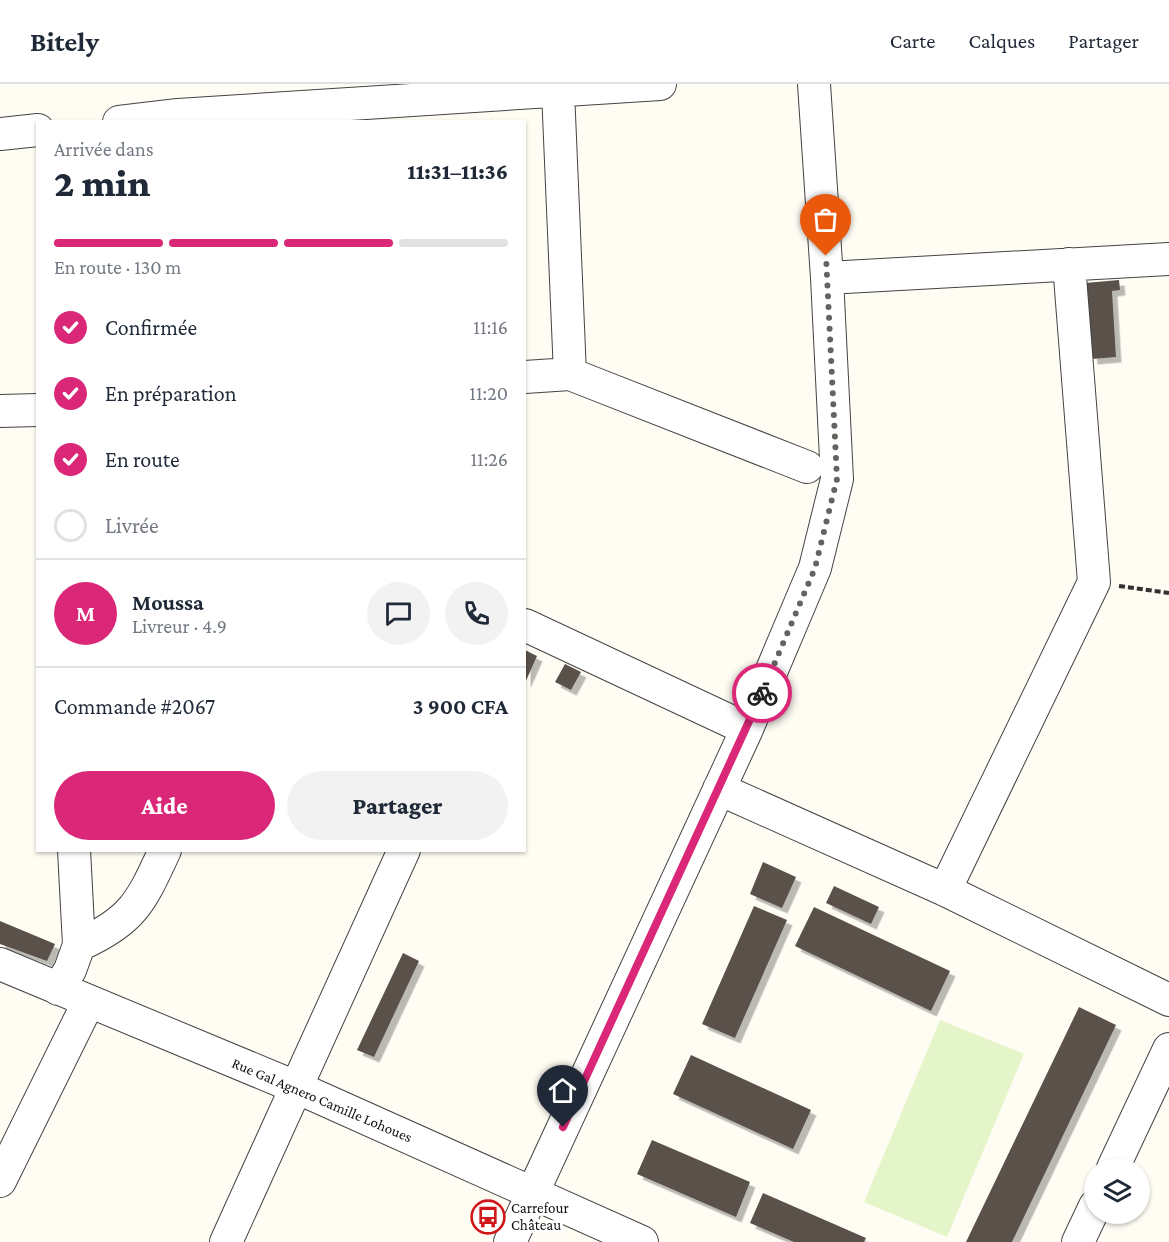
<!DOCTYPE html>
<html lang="fr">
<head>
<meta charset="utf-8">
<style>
	body { margin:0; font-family:"Crimson Pro",serif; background:#f2f2f3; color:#1f2937; height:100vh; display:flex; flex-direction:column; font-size:22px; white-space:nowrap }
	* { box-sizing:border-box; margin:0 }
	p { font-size:20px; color:#747a83 }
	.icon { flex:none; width:33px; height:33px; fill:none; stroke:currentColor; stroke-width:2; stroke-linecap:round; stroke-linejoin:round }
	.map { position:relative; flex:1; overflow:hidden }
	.side { position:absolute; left:36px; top:36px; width:490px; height:732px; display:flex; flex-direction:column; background:#fff; border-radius:0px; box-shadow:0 2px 4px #0004 }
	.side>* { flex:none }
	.fabs { position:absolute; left:1084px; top:1074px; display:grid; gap:12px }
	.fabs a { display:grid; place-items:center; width:66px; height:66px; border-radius:50%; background:#fff; box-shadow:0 2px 4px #0004; font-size:30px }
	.pin { position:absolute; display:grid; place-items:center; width:51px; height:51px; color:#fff; margin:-62px -26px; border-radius:50% 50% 50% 0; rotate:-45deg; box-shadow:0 0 6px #0007 }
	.pin .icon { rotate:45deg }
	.courier { position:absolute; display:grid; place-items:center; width:60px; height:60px; margin:-30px; border:4px solid #db2777; border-radius:50%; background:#fff; color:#222; box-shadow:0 2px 8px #0007 }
	.overview em { font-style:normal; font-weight:800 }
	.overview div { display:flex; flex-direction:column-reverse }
	.overview { display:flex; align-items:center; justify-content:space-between; height:102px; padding:0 18px }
	h1 { font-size:39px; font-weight:800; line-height:45px }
	.bar { display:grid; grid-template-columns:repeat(4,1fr); gap:9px 6px; align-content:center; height:72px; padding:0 18px }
	.bar i { height:8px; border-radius:4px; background:#e0e1e3 }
	.bar .on { background:#db2777 }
	.bar p { grid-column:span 4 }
	.line { display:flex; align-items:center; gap:15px; padding:0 18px; border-top:2px solid #e0e1e3 }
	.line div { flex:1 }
	.round { display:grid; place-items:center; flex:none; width:63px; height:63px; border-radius:32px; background:#f2f2f3 }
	ol { padding:0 18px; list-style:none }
	li { display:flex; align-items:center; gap:18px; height:66px }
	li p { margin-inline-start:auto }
	li .icon { padding:6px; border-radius:50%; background:#db2777; color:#fff; stroke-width:4 }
	li:last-child { color:#747a83 }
	li i { width:33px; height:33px; border:3px solid #e0e1e3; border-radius:50% }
	.button { display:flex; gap:12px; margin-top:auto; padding:12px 18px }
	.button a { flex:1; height:69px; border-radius:36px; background:#db2777; color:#fff; font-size:24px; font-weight:800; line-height:69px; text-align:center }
	.button a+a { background:#f2f2f3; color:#1f2937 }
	header { display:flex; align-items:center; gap:36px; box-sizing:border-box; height:84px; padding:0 30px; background:#fff; border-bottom:2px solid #e0e1e3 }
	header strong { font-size:28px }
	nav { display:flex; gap:33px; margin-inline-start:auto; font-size:21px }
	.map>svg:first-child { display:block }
	.pitch { fill:#e5f5ca }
	.building { fill:#5a514b; filter:url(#shadow) }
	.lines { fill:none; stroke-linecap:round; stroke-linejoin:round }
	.minor-casing { stroke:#434343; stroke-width:34 }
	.path { stroke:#323232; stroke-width:4; stroke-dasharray:6 3; stroke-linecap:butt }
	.minor { stroke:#fff; stroke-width:32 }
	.done { stroke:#64635f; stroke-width:6; stroke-dasharray:0 10.8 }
	.route { stroke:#db2777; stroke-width:8 }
	.labels { text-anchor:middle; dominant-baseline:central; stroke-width:6; stroke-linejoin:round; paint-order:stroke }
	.street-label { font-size:15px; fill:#101010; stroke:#fff }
	.poi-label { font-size:15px; fill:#101010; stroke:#fff; text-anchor:start }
</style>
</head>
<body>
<header>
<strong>Bitely</strong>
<nav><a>Carte</a><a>Calques</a><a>Partager</a></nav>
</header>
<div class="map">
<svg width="1169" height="1158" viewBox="0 0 1169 1158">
	<defs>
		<filter id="shadow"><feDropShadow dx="5.5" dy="5.5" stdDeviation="0" flood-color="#0004"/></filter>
	</defs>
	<rect width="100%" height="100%" fill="#fffdf3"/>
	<path class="pitch" d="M940 936 1024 970 947 1153 864 1118Z"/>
	<path class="building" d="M1119 196 1120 206 1112 207 1116 273 1092 275 1085 199Z
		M525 566 537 572 525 599Z
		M565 580 581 588 571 606 555 598Z
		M763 778 796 793 782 824 750 810Z
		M834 802 879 823 871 840 826 819Z
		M754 822 787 836 735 954 702 940Z
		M814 823 950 887 931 927 795 862Z
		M0 837 55 860 47 877 0 860Z
		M403 869 419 877 374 973 357 966Z
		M1079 923 1116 941 1012 1158H966Z
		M691 971 811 1026 793 1065 673 1010Z
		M652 1056 750 1098 736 1133 637 1090Z
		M763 1109 866 1154 864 1158H794L750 1139Z"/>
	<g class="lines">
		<defs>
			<path id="minor" d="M558 7 570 290
				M119 38 178 31 660 0
				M0 50 38 46
				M827 194 1169 175
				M525 293 570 290 807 383
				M0 327 38 326
				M525 541 747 645
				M719 705 945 806 1169 916
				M945 806 1094 498 1069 180
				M79 861C133 837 141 818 165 766
				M0 880 298 1004 642 1158
				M58 905 70 886 79 861 74 766
				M1113 1084 1169 965
				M0 1097 88 919
				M226 1158 404 766
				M510 1158 747 645 815 484 837 395 827 194 814 0
				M1078 1158 1095 1122"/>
		</defs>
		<use href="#minor" class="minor-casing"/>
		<path class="path" d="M1119 502 1169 509"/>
		<use href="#minor" class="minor"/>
	</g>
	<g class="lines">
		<path class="done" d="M762 609 815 484 837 395 826 172"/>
		<path class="route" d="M563 1043 762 609"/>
	</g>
	<defs>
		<symbol id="bus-ring" viewBox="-11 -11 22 22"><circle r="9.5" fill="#fff" stroke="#d1161a" stroke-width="1.5"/><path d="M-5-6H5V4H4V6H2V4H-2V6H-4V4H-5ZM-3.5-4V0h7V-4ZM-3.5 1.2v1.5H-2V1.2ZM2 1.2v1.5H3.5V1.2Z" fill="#d1161a"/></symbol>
	</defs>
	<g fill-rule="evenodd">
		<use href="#bus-ring" x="469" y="1114" width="38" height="38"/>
	</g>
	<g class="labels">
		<g class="street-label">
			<text transform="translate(322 1016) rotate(23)">Rue Gal Agnero Camille Lohoues</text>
		</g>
		<g class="poi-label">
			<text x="511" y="1124">Carrefour<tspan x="511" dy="17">Château</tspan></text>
		</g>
	</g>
</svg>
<div class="fabs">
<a><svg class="icon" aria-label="layers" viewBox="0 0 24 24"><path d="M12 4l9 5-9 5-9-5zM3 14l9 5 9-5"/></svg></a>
</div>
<div class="pin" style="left:826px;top:172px;background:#ea580c"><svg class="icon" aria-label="bag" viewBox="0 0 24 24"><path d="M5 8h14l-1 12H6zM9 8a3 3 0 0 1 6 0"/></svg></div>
<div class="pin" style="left:563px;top:1043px;background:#1f2937"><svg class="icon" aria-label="home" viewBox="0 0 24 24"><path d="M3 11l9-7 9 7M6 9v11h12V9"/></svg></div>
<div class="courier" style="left:762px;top:609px"><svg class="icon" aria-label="bike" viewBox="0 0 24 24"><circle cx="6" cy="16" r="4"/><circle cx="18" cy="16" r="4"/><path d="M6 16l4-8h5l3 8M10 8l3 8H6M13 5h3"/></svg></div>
<section class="side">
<div class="overview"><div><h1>2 min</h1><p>Arrivée dans</p></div><em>11:31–11:36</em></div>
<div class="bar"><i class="on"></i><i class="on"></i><i class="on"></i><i></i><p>En route · 130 m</p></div>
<ol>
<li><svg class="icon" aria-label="check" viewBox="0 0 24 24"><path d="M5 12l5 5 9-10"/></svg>Confirmée<p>11:16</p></li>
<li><svg class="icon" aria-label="check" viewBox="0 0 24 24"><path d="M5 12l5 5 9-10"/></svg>En préparation<p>11:20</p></li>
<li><svg class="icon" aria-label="check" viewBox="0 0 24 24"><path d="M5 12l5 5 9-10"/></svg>En route<p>11:26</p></li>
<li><i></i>Livrée</li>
</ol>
<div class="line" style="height:108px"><b class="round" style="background:#db2777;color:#fff">M</b><div><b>Moussa</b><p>Livreur · 4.9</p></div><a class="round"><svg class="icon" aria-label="chat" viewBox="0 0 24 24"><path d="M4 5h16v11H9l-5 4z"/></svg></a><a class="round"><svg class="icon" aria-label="phone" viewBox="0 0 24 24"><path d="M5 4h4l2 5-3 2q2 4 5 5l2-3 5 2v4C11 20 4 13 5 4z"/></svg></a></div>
<div class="line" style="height:78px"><div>Commande #2067</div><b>3 900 CFA</b></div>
<div class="button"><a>Aide</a><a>Partager</a></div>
</section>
</div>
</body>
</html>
